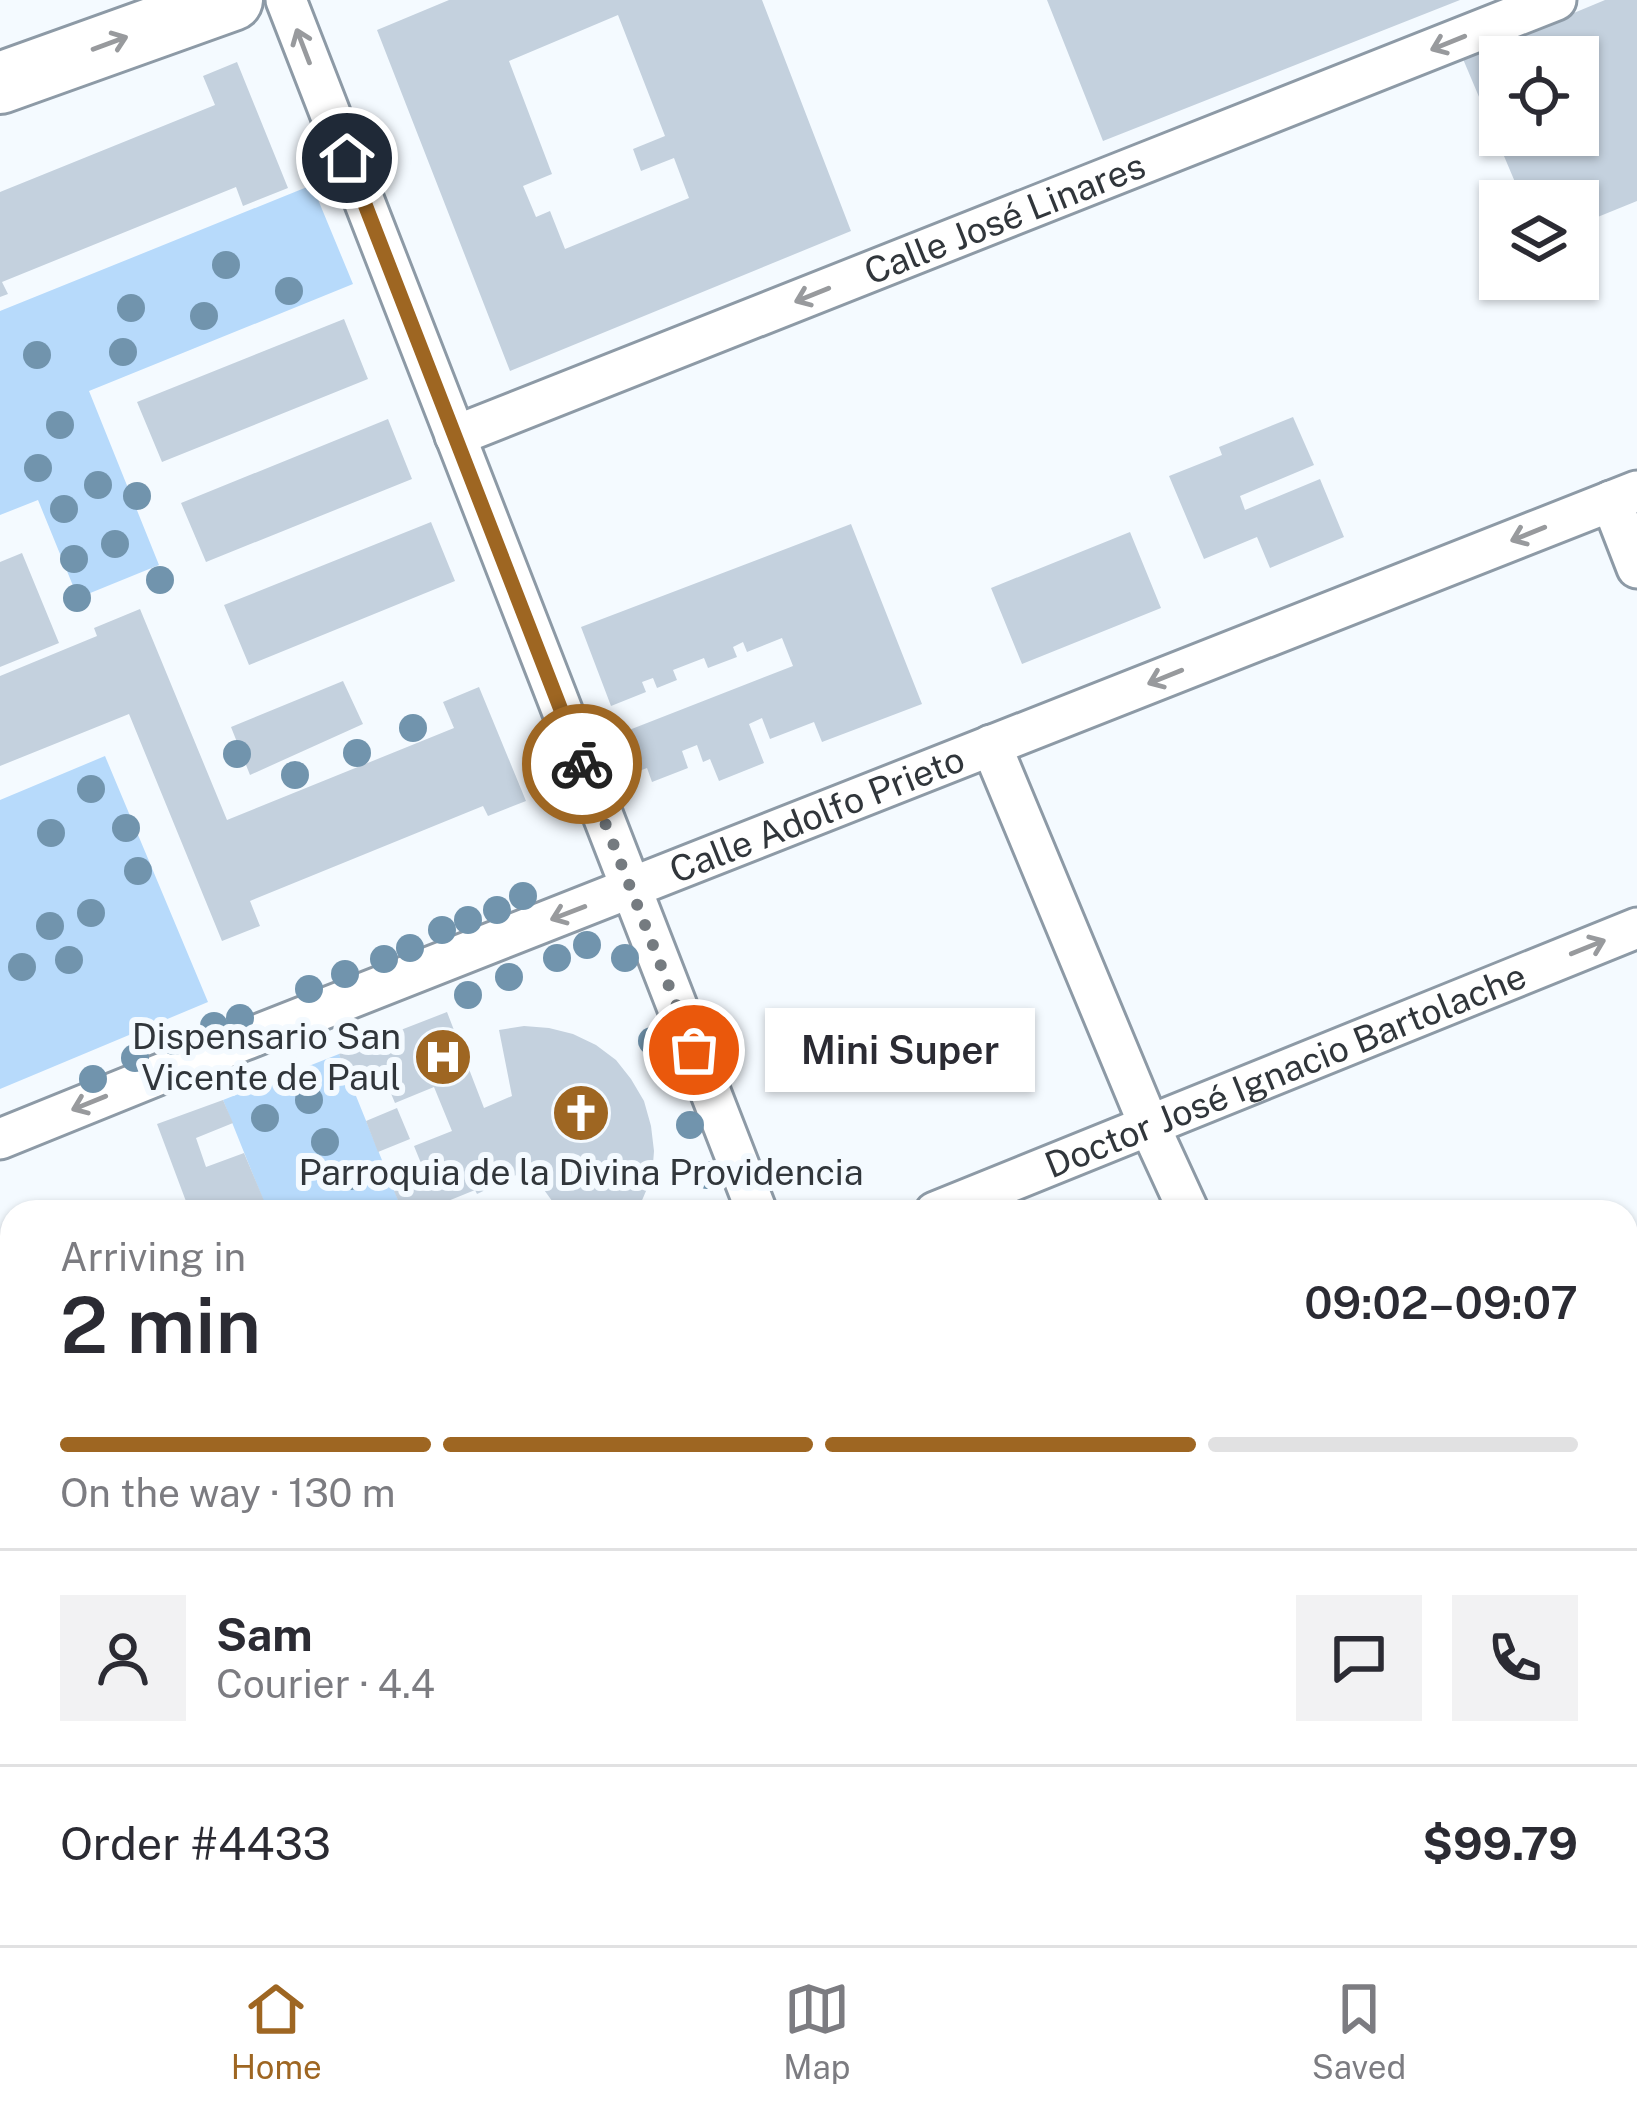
<!DOCTYPE html>
<html lang="en">
<head>
<meta charset="utf-8">
<style>
	body { margin:0; font-family:"Public Sans",sans-serif; background:#f2f2f3; color:#2b2b33; height:100vh; display:flex; flex-direction:column; font-size:45px; white-space:nowrap }
	* { box-sizing:border-box; margin:0 }
	p { font-size:39px; color:#7c7c81 }
	.icon { flex:none; width:66px; height:66px; fill:none; stroke:currentColor; stroke-width:2; stroke-linecap:round; stroke-linejoin:round }
	.map { position:relative; flex:1; overflow:hidden }
	.panel { position:absolute; left:0px; top:1200px; width:1638px; height:747px; display:flex; flex-direction:column; background:#fff; border-radius:36px 36px 0 0; box-shadow:0 3px 9px #0004 }
	.panel>* { flex:none }
	.tools { position:absolute; left:1479px; top:36px; display:grid; gap:24px }
	.tools a { display:grid; place-items:center; width:120px; height:120px; border-radius:0px; background:#fff; box-shadow:0 3px 9px #0004; font-size:60px }
	.pin { position:absolute; display:grid; place-items:center; width:102px; height:102px; color:#fff; margin:-51px; border:6px solid #fff; border-radius:50%; box-shadow:0 3px 12px #0007 }
	.courier { position:absolute; display:grid; place-items:center; width:120px; height:120px; margin:-60px; border:9px solid #9e6622; border-radius:50%; background:#fff; color:#222; box-shadow:0 3px 15px #0007 }
	.bubble { position:absolute; height:84px; border-radius:0px; background:#fff; box-shadow:0 3px 9px #0004; font-size:39px; font-weight:600; line-height:84px; text-align:center }
	.headline em { font-style:normal; font-weight:600 }
	.headline div { display:flex; flex-direction:column-reverse }
	.headline { display:flex; align-items:center; justify-content:space-between; height:204px; padding:0 60px }
	h1 { font-size:78px; font-weight:600; line-height:90px }
	.bar { display:grid; grid-template-columns:repeat(4,1fr); gap:18px 12px; align-content:center; height:144px; padding:0 60px }
	.bar i { height:15px; border-radius:9px; background:#e1e1e2 }
	.bar .active { background:#9e6622 }
	.bar p { grid-column:span 4 }
	.line { display:flex; align-items:center; gap:30px; padding:0 60px; border-top:3px solid #e1e1e2 }
	.line div { flex:1 }
	.round { display:grid; place-items:center; flex:none; width:126px; height:126px; border-radius:0px; background:#f2f2f3 }
	.tabs { display:flex; justify-content:space-around; align-items:center; height:168px; border-top:3px solid #e1e1e2; background:#fff; font-size:33px; color:#7c7c81 }
	.tabs a { display:grid; justify-items:center; gap:6px }
	.tabs .active { color:#9e6622 }
	.map>svg:first-child { display:block }
	.green { fill:#b7dafb }
	.building { fill:#c4d1de; fill-rule:evenodd }
	.lines { fill:none; stroke-linecap:round; stroke-linejoin:round }
	.lane-casing { stroke:#8d9aa6; stroke-width:24 }
	.street-casing { stroke:#8d9aa6; stroke-width:45 }
	.primary-casing { stroke:#8d9aa6; stroke-width:66 }
	.lane { stroke:#fff; stroke-width:18 }
	.street { stroke:#fff; stroke-width:39 }
	.primary { stroke:#fff; stroke-width:60 }
	.tree { fill:#7194ad }
	.oneway { stroke:#989a9d }
	.done { stroke:#757b80; stroke-width:12; stroke-dasharray:0 21.6 }
	.route { stroke:#9e6622; stroke-width:15 }
	.labels { text-anchor:middle; dominant-baseline:central; stroke-width:12; stroke-linejoin:round; paint-order:stroke }
	.street-label { font-size:36px; fill:#31363b; stroke:#f4faff }
	.poi-label { font-size:36px; fill:#31363b; stroke:#f4faff; text-anchor:end }
</style>
</head>
<body>
<div class="map">
<svg width="1637" height="1945" viewBox="0 0 1637 1945">
	<rect width="100%" height="100%" fill="#f4faff"/>
	<path class="green" d="M312 185 353 284 89 391 159 565 78 598 38 500 0 515V311Z
		M105 756 208 1002 0 1089V800Z
		M339 1054 403 1212H268L223 1100Z"/>
	<path class="building" d="M449 0H762L851 231 510 371 377 30ZM618 15 665 136 633 149 641 171 674 158 689 198 565 249 550 211 536 217 523 186 552 174 509 61Z
		M1047 0H1460L1103 141Z
		M1605 0H1637V201L1578 225V201H1523L1463 59ZM1500 57H1578V135H1500Z
		M237 62 288 188 243 206 236 187 2 282 8 294 0 297V192L215 105 203 76Z
		M344 319 368 379 162 462 137 402Z
		M1293 417 1314 465 1240 496 1245 510 1320 479 1344 537 1270 568 1257 537 1204 559 1169 476 1222 455 1219 447Z
		M388 419 412 479 206 562 181 503Z
		M431 522 455 581 249 665 224 605Z
		M851 524 922 704 822 742 814 722 770 739 762 718 749 724 764 763 719 781 710 759 703 762 697 745 682 751 688 768 652 782 647 768 639 771 624 732 793 666 782 638 747 652 743 642 733 647 737 657 708 668 704 658 673 670 677 680 657 688 653 678 642 682 646 692 611 706 581 627Z
		M1130 532 1161 608 1022 664 991 588Z
		M22 553 59 643 0 667V562Z
		M140 609 227 820 454 728 443 702 479 687 526 801 488 816 483 806 250 901 260 926 222 941 129 714 0 766V676L97 636 94 628Z
		M343 681 363 724 250 775 231 727Z
		M447 1012 484 1108 512 1096 499 1030 524 1026 549 1028 573 1034 596 1045 616 1060 631 1079 644 1101 651 1126 654 1151 652 1177 637 1212H560L529 1169 477 1194 475 1190 421 1212H403L394 1191 427 1178 414 1146 452 1131 434 1087 395 1103 381 1070 349 1083 339 1054Z
		M223 1100 233 1123 196 1138 206 1167 244 1153 265 1203 241 1212H190L157 1124Z
		M397 1108 410 1139 378 1152 366 1121Z
		M12 1863V1935H42L46 1945H0V1867Z"/>
	<g class="lines">
		<defs>
			<path id="lane" d="M152 1935 156 1945"/>
			<g id="street">
				<path d="M286 0 757 1212"/>
				<path id="s1" d="M455 436 1556 0"/>
				<path d="M1611 501 1637 568"/>
				<path d="M991 745 1149 1125 1189 1212"/>
				<path id="s2" d="M0 1139 242 1041 1637 491"/>
				<path id="s3" d="M935 1212 1637 928"/>
				<path d="M1626 1387 1637 1385"/>
				<path d="M1626 1453 1637 1480"/>
				<path d="M0 1585 12 1581"/>
				<path d="M1626 1820 1637 1815"/>
				<path d="M1014 1935 1017 1945"/>
				<path d="M180 1945 204 1935"/>
				<path d="M1315 1945 1340 1935"/>
			</g>
			<path id="primary" d="M0 83 232 0"/>
		</defs>
		<use href="#lane" class="lane-casing"/>
		<use href="#street" class="street-casing"/>
		<use href="#primary" class="primary-casing"/>
		<use href="#lane" class="lane"/>
		<use href="#street" class="street"/>
		<use href="#primary" class="primary"/>
	</g>
	<g class="tree">
		<circle cx="226" cy="265" r="14"/>
		<circle cx="289" cy="291" r="14"/>
		<circle cx="131" cy="308" r="14"/>
		<circle cx="204" cy="316" r="14"/>
		<circle cx="123" cy="352" r="14"/>
		<circle cx="37" cy="355" r="14"/>
		<circle cx="60" cy="425" r="14"/>
		<circle cx="38" cy="468" r="14"/>
		<circle cx="98" cy="485" r="14"/>
		<circle cx="137" cy="496" r="14"/>
		<circle cx="64" cy="509" r="14"/>
		<circle cx="115" cy="544" r="14"/>
		<circle cx="74" cy="559" r="14"/>
		<circle cx="160" cy="580" r="14"/>
		<circle cx="77" cy="598" r="14"/>
		<circle cx="413" cy="728" r="14"/>
		<circle cx="357" cy="753" r="14"/>
		<circle cx="237" cy="754" r="14"/>
		<circle cx="295" cy="775" r="14"/>
		<circle cx="91" cy="789" r="14"/>
		<circle cx="126" cy="828" r="14"/>
		<circle cx="51" cy="833" r="14"/>
		<circle cx="138" cy="871" r="14"/>
		<circle cx="523" cy="896" r="14"/>
		<circle cx="497" cy="910" r="14"/>
		<circle cx="91" cy="913" r="14"/>
		<circle cx="468" cy="920" r="14"/>
		<circle cx="50" cy="926" r="14"/>
		<circle cx="442" cy="930" r="14"/>
		<circle cx="587" cy="945" r="14"/>
		<circle cx="410" cy="948" r="14"/>
		<circle cx="557" cy="958" r="14"/>
		<circle cx="625" cy="958" r="14"/>
		<circle cx="384" cy="959" r="14"/>
		<circle cx="69" cy="960" r="14"/>
		<circle cx="22" cy="967" r="14"/>
		<circle cx="345" cy="974" r="14"/>
		<circle cx="509" cy="977" r="14"/>
		<circle cx="309" cy="989" r="14"/>
		<circle cx="468" cy="995" r="14"/>
		<circle cx="240" cy="1018" r="14"/>
		<circle cx="214" cy="1026" r="14"/>
		<circle cx="174" cy="1041" r="14"/>
		<circle cx="652" cy="1041" r="14"/>
		<circle cx="135" cy="1058" r="14"/>
		<circle cx="93" cy="1079" r="14"/>
		<circle cx="309" cy="1100" r="14"/>
		<circle cx="265" cy="1118" r="14"/>
		<circle cx="690" cy="1125" r="14"/>
		<circle cx="325" cy="1142" r="14"/>
		<circle cx="707" cy="1175" r="14"/>
		<circle cx="351" cy="1176" r="14"/>
	</g>
	<defs><path id="oneway-shaft" d="M-6 0H5M1.5-3L5.5 0L1.5 3" fill="none" stroke-width="1.6" stroke-linecap="round" stroke-linejoin="round" transform="scale(3)"/></defs>
	<g class="oneway">
		<use href="#oneway-shaft" transform="translate(110 43) rotate(-20)"/>
		<use href="#oneway-shaft" transform="translate(1448 43) rotate(158)"/>
		<use href="#oneway-shaft" transform="translate(303 46) rotate(-111)"/>
		<use href="#oneway-shaft" transform="translate(812 295) rotate(158)"/>
		<use href="#oneway-shaft" transform="translate(1528 534) rotate(158)"/>
		<use href="#oneway-shaft" transform="translate(1165 677) rotate(158)"/>
		<use href="#oneway-shaft" transform="translate(568 913) rotate(159)"/>
		<use href="#oneway-shaft" transform="translate(1588 947) rotate(-22)"/>
		<use href="#oneway-shaft" transform="translate(89 1103) rotate(158)"/>
	</g>
	<g class="lines">
		<path class="done" d="M582 764 694 1050"/>
		<path class="route" d="M347 158 582 764"/>
	</g>
	<defs>
		<symbol id="hospital-disc" viewBox="-11 -11 22 22"><circle r="9.5" fill="#9e6622" stroke="#f4faff"/><path d="M-5-5h3v3.5h4V-5h3V5h-3V1.5h-4V5h-3Z" fill="#fff"/></symbol>
		<symbol id="church-disc" viewBox="-11 -11 22 22"><circle r="9.5" fill="#9e6622" stroke="#f4faff"/><path d="M-1.2-6h2.4v3.5h3.3v2.4h-3.3V6h-2.4V-.1h-3.3v-2.4h3.3Z" fill="#fff"/></symbol>
	</defs>
	<g fill-rule="evenodd">
		<use href="#hospital-disc" x="410" y="1024" width="66" height="66"/>
		<use href="#church-disc" x="548" y="1080" width="66" height="66"/>
	</g>
	<g class="labels">
		<g class="street-label">
			<text stroke="none"><textPath href="#s1" startOffset="591">Calle José Linares</textPath></text>
			<text stroke="none"><textPath href="#s2" startOffset="879">Calle Adolfo Prieto</textPath></text>
			<text stroke="none"><textPath href="#s3" startOffset="378">Doctor José Ignacio Bartolache</textPath></text>
		</g>
		<g class="poi-label">
			<text x="401" y="1036">Dispensario San<tspan x="401" dy="41">Vicente de Paul</tspan></text>
			<text x="581" y="1172" text-anchor="middle">Parroquia de la Divina Providencia</text>
		</g>
	</g>
</svg>
<div class="tools">
<a><svg class="icon" aria-label="locate" viewBox="0 0 24 24"><circle cx="12" cy="12" r="6"/><path d="M12 2v4M12 18v4M2 12h4M18 12h4"/></svg></a>
<a><svg class="icon" aria-label="layers" viewBox="0 0 24 24"><path d="M12 4l9 5-9 5-9-5zM3 14l9 5 9-5"/></svg></a>
</div>
<div class="pin" style="left:694px;top:1050px;background:#ea580c"><svg class="icon" aria-label="bag" viewBox="0 0 24 24"><path d="M5 8h14l-1 12H6zM9 8a3 3 0 0 1 6 0"/></svg></div>
<div class="pin" style="left:347px;top:158px;background:#1f2937"><svg class="icon" aria-label="home" viewBox="0 0 24 24"><path d="M3 11l9-7 9 7M6 9v11h12V9"/></svg></div>
<div class="courier" style="left:582px;top:764px"><svg class="icon" aria-label="bike" viewBox="0 0 24 24"><circle cx="6" cy="16" r="4"/><circle cx="18" cy="16" r="4"/><path d="M6 16l4-8h5l3 8M10 8l3 8H6M13 5h3"/></svg></div>
<div class="bubble" style="left:765px;top:1008px;width:270px">Mini Super</div>
<section class="panel">
<div class="headline"><div><h1>2 min</h1><p>Arriving in</p></div><em>09:02–09:07</em></div>
<div class="bar"><i class="active"></i><i class="active"></i><i class="active"></i><i></i><p>On the way · 130 m</p></div>
<div class="line" style="height:216px"><a class="round"><svg class="icon" aria-label="person" viewBox="0 0 24 24"><circle cx="12" cy="8" r="4"/><path d="M4 21q1-7 8-7t8 7"/></svg></a><div><b>Sam</b><p>Courier · 4.4</p></div><a class="round"><svg class="icon" aria-label="chat" viewBox="0 0 24 24"><path d="M4 5h16v11H9l-5 4z"/></svg></a><a class="round"><svg class="icon" aria-label="phone" viewBox="0 0 24 24"><path d="M5 4h4l2 5-3 2q2 4 5 5l2-3 5 2v4C11 20 4 13 5 4z"/></svg></a></div>
<div class="line" style="height:156px"><div>Order #4433</div><b>$99.79</b></div>
</section>
</div>
<nav class="tabs">
<a class="active"><svg class="icon" aria-label="home" viewBox="0 0 24 24"><path d="M3 11l9-7 9 7M6 9v11h12V9"/></svg>Home</a>
<a><svg class="icon" aria-label="map" viewBox="0 0 24 24"><path d="M3 6l6-2 6 2 6-2v14l-6 2-6-2-6 2zM9 4v14M15 6v14"/></svg>Map</a>
<a><svg class="icon" aria-label="saved" viewBox="0 0 24 24"><path d="M7 4h10v16l-5-4-5 4z"/></svg>Saved</a>
</nav>
</body>
</html>
